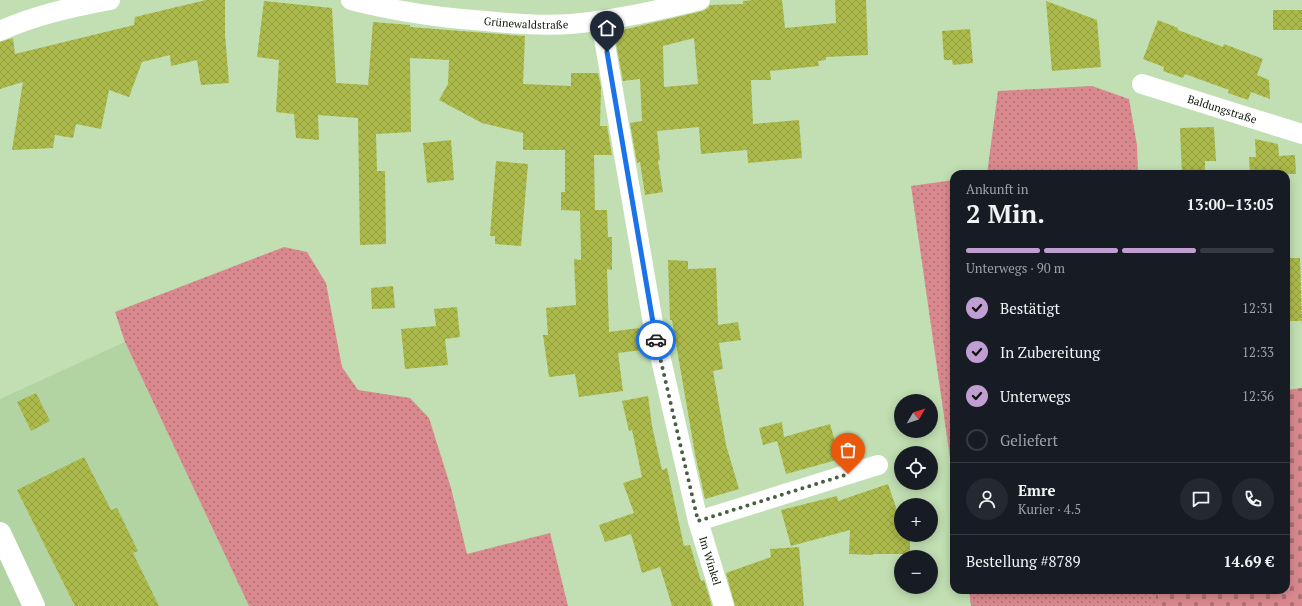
<!DOCTYPE html>
<html lang="de">
<head>
<meta charset="utf-8">
<style>
	body { margin:0; font-family:"PT Serif",serif; background:#242831; color:#f1f3f6; height:100vh; display:flex; flex-direction:column; font-size:15px; white-space:nowrap }
	* { box-sizing:border-box; margin:0 }
	p { font-size:13px; color:#9ea1a6 }
	.icon { flex:none; width:22px; height:22px; fill:none; stroke:currentColor; stroke-width:2; stroke-linecap:round; stroke-linejoin:round }
	.map { position:relative; flex:1; overflow:hidden }
	.panel { position:absolute; left:950px; top:170px; width:340px; height:424px; display:flex; flex-direction:column; background:#171b24; border-radius:12px; box-shadow:0 2px 10px #0003 }
	.panel>* { flex:none }
	.needle { width:26px; rotate:51deg }
	.controls { position:absolute; left:894px; top:394px; display:grid; gap:8px }
	.controls a { display:grid; place-items:center; width:44px; height:44px; border-radius:50%; background:#171b24; box-shadow:0 2px 10px #0003; font-size:20px }
	.pin { position:absolute; display:grid; place-items:center; width:34px; height:34px; color:#fff; margin:-41px -17px; border-radius:50% 50% 50% 0; rotate:-45deg; box-shadow:0 0 4px #0007 }
	.pin .icon { rotate:45deg }
	.courier { position:absolute; display:grid; place-items:center; width:40px; height:40px; margin:-20px; border:3px solid #1a73e8; border-radius:50%; background:#fff; color:#222; box-shadow:0 1px 5px #0007 }
	.summary em { font-style:normal; font-weight:800 }
	.summary div { display:flex; flex-direction:column-reverse }
	.summary { display:flex; align-items:center; justify-content:space-between; height:68px; padding:0 16px }
	h1 { font-size:26px; font-weight:800; line-height:30px }
	.bar { display:grid; grid-template-columns:repeat(4,1fr); gap:6px 4px; align-content:center; height:48px; padding:0 16px }
	.bar i { height:5px; border-radius:3px; background:#363941 }
	.bar .selected { background:#c19ed2 }
	.bar p { grid-column:span 4 }
	.line { display:flex; align-items:center; gap:10px; padding:0 16px; border-top:1px solid #363941 }
	.line div { flex:1 }
	.round { display:grid; place-items:center; flex:none; width:42px; height:42px; border-radius:21px; background:#242831 }
	ol { padding:0 16px; list-style:none }
	li { display:flex; align-items:center; gap:12px; height:44px }
	li p { margin-inline-start:auto }
	li .icon { padding:4px; border-radius:50%; background:#c19ed2; color:#111; stroke-width:4 }
	li:last-child { color:#9ea1a6 }
	li i { width:22px; height:22px; border:2px solid #363941; border-radius:50% }
	.map>svg:first-child { display:block }
	.built { fill:#b2d4a2 }
	.grass { fill:url(#grass-dots) }
	.cemetery { fill:url(#cemetery-stones) }
	.building { fill:url(#building-cross-hatch); fill-rule:evenodd }
	.lines { fill:none; stroke-linecap:round; stroke-linejoin:round }
	.minor { stroke:#fff; stroke-width:20 }
	.tertiary { stroke:#fff; stroke-width:22 }
	.done { stroke:#4b5d43; stroke-width:4; stroke-dasharray:0 7.2 }
	.route { stroke:#1a73e8; stroke-width:5 }
	.labels { text-anchor:middle; dominant-baseline:central; stroke-width:3; stroke-linejoin:round; paint-order:stroke }
	.street-label { font-size:11px; fill:#0c1707; stroke:#ebfbe4 }
</style>
</head>
<body>
<div class="map">
<svg width="1302" height="606" viewBox="0 0 1302 606">
	<defs>
		<pattern id="grass-dots" width="8" height="8" patternUnits="userSpaceOnUse"><rect width="8" height="8" fill="#d9898e"/><path d="M2 2h.1M6 6h.1" fill="none" stroke="#ae6f72" stroke-width="1.8" stroke-linecap="round"/></pattern>
		<pattern id="cemetery-stones" width="16" height="16" patternUnits="userSpaceOnUse"><rect width="16" height="16" fill="#d9898e"/><path d="M2 7V4a2 2 0 0 1 4 0v3zM10 15v-3a2 2 0 0 1 4 0v3z" fill="#ae6f72"/></pattern>
		<pattern id="building-cross-hatch" width="8" height="8" patternUnits="userSpaceOnUse"><rect width="8" height="8" fill="#acb94b"/><path d="M0 0l8 8M0 8l8-8" fill="none" stroke="#939e40"/></pattern>
	</defs>
	<rect width="100%" height="100%" fill="#c1dfb2"/>
	<path class="built" d="M125 342 249 606H0V399Z"/>
	<path class="grass" d="M1092 86 1129 99 1137 145 1138 174H987L998 91Z
		M954 180V486L911 186Z
		M284 247 307 252 326 283 342 367 358 390 410 398 429 418 451 488 467 554 550 533 568 606H249L125 342 115 312Z
		M969 590H1156V606H971Z"/>
	<path class="cemetery" d="M1302 388V606H1156V590H1286V390Z"/>
	<path class="building" d="M206 0H225V35L229 83 201 85 197 60 171 66 170 55 142 62 129 97 109 90 101 129 76 124 73 138 55 135 53 148 12 150 23 82 0 89V42L13 38 15 54 134 25 135 17Z
		M754 0H782L785 28 836 23 835 0H866L868 55 826 57V60L818 61 819 66 770 71 771 80H751L753 124 799 120 802 158 748 163 747 150 701 154 699 127 657 131 660 160 658 161 663 192 645 195 640 162 637 163 630 123 642 121 640 79 623 81 614 32 703 11 708 8 710 5 743 4V1ZM694 38 698 84 664 87 663 46Z
		M264 1 332 8 336 83 368 85 373 22 410 25V27L525 36 523 84 571 86V73H598L601 87 600 126H607L612 155H594L595 210H607L608 237H612V270L607 269 609 332 639 328 642 350 618 353 623 391 579 397 575 374 549 377 543 335H548L546 308 576 305 574 259 581 260V254L580 211 561 210V192H565V150H523V133L482 123 439 100 448 84 449 60 410 58 411 132 376 134 377 171H385L386 244 360 245 358 118 318 115 319 140 296 138 294 114 276 112 279 60 257 57Z
		M1046 1 1097 20 1101 67 1052 71Z
		M1273 10H1302V30H1273Z
		M1158 20 1178 28V30L1223 47 1224 44 1263 59 1257 75 1269 80 1270 99 1251 92 1248 100 1228 93 1229 90 1185 74 1183 78 1163 71 1164 67 1143 59Z
		M970 29 973 63 953 65 952 60H944L942 31Z
		M1214 127 1216 161H1205V174H1182L1180 128Z
		M1255 139 1278 144 1279 156 1295 155 1296 174H1250L1249 157H1256Z
		M451 140 454 180 427 183 423 143Z
		M496 161 528 164 521 246 495 244V236H490Z
		M1286 258H1300L1302 321H1286Z
		M668 260 688 261V269L716 268 718 325 738 322 741 340 719 343 723 369 713 371 726 445 739 489 705 499 695 454 672 320H670Z
		M393 286 395 308 372 309 371 288Z
		M457 307 460 337 445 339 448 365 405 369 401 329 436 326 434 309Z
		M36 393 50 421 31 431 17 402Z
		M648 396 652 426 662 470 667 468 684 546 690 545 701 581 704 580 712 606H672L660 567 642 573 631 534 605 542 599 525 634 513 623 483 642 477 632 430 629 431 622 401Z
		M782 422 784 437 830 424 840 459 786 474 777 441 763 445 759 428Z
		M84 457 111 510 117 508 138 551 133 553 159 606H75L17 490Z
		M888 484 901 522V535H910V554H873V555L849 554 850 530 791 546 781 510 837 496 838 501Z
		M799 547 804 606H735L726 573 771 557 770 549Z"/>
	<g class="lines">
		<g class="minor">
			<path id="s1" d="M351 0C394 11 442 18 486 21 514 24 543 26 571 24 615 20 657 11 700 0"/>
			<path id="s2" d="M601 21 654 329 698 521 724 606"/>
			<path d="M0 31C35 15 73 7 110 0"/>
			<path id="s3" d="M1142 84 1302 134"/>
			<path d="M698 521 878 465"/>
		</g>
		<path class="tertiary" d="M0 533 34 606"/>
	</g>
	<g class="lines">
		<path class="done" d="M656 340 698 521 848 474"/>
		<path class="route" d="M607 52 656 340"/>
	</g>
	<g class="labels">
		<g class="street-label">
			<text stroke="none"><textPath href="#s1" startOffset="177">Grünewaldstraße</textPath></text>
			<text stroke="none"><textPath href="#s3" startOffset="84">Baldungstraße</textPath></text>
			<text stroke="none"><textPath href="#s2" startOffset="551">Im Winkel</textPath></text>
		</g>
	</g>
</svg>
<div class="controls">
<a><svg class="needle" viewBox="-14 -14 28 28"><path d="M0-13l5 13h-10z" fill="#e53935"/><path d="M0 13l5-13h-10z" fill="#9ea1a6"/></svg></a>
<a><svg class="icon" aria-label="locate" viewBox="0 0 24 24"><circle cx="12" cy="12" r="6"/><path d="M12 2v4M12 18v4M2 12h4M18 12h4"/></svg></a>
<a>+</a>
<a>−</a>
</div>
<div class="pin" style="left:848px;top:474px;background:#ea580c"><svg class="icon" aria-label="bag" viewBox="0 0 24 24"><path d="M5 8h14l-1 12H6zM9 8a3 3 0 0 1 6 0"/></svg></div>
<div class="pin" style="left:607px;top:52px;background:#1f2937"><svg class="icon" aria-label="home" viewBox="0 0 24 24"><path d="M3 11l9-7 9 7M6 9v11h12V9"/></svg></div>
<div class="courier" style="left:656px;top:340px"><svg class="icon" aria-label="car" viewBox="0 0 24 24"><path d="M5 17H2v-5l4-1 3-4h7l3 4 3 1v5h-3M9 17h6M6 11h13"/><circle cx="7" cy="17" r="2"/><circle cx="17" cy="17" r="2"/></svg></div>
<section class="panel">
<div class="summary"><div><h1>2 Min.</h1><p>Ankunft in</p></div><em>13:00–13:05</em></div>
<div class="bar"><i class="selected"></i><i class="selected"></i><i class="selected"></i><i></i><p>Unterwegs · 90 m</p></div>
<ol>
<li><svg class="icon" aria-label="check" viewBox="0 0 24 24"><path d="M5 12l5 5 9-10"/></svg>Bestätigt<p>12:31</p></li>
<li><svg class="icon" aria-label="check" viewBox="0 0 24 24"><path d="M5 12l5 5 9-10"/></svg>In Zubereitung<p>12:33</p></li>
<li><svg class="icon" aria-label="check" viewBox="0 0 24 24"><path d="M5 12l5 5 9-10"/></svg>Unterwegs<p>12:36</p></li>
<li><i></i>Geliefert</li>
</ol>
<div class="line" style="height:72px"><a class="round"><svg class="icon" aria-label="person" viewBox="0 0 24 24"><circle cx="12" cy="8" r="4"/><path d="M4 21q1-7 8-7t8 7"/></svg></a><div><b>Emre</b><p>Kurier · 4.5</p></div><a class="round"><svg class="icon" aria-label="chat" viewBox="0 0 24 24"><path d="M4 5h16v11H9l-5 4z"/></svg></a><a class="round"><svg class="icon" aria-label="phone" viewBox="0 0 24 24"><path d="M5 4h4l2 5-3 2q2 4 5 5l2-3 5 2v4C11 20 4 13 5 4z"/></svg></a></div>
<div class="line" style="height:52px"><div>Bestellung #8789</div><b>14.69 €</b></div>
</section>
</div>
</body>
</html>
